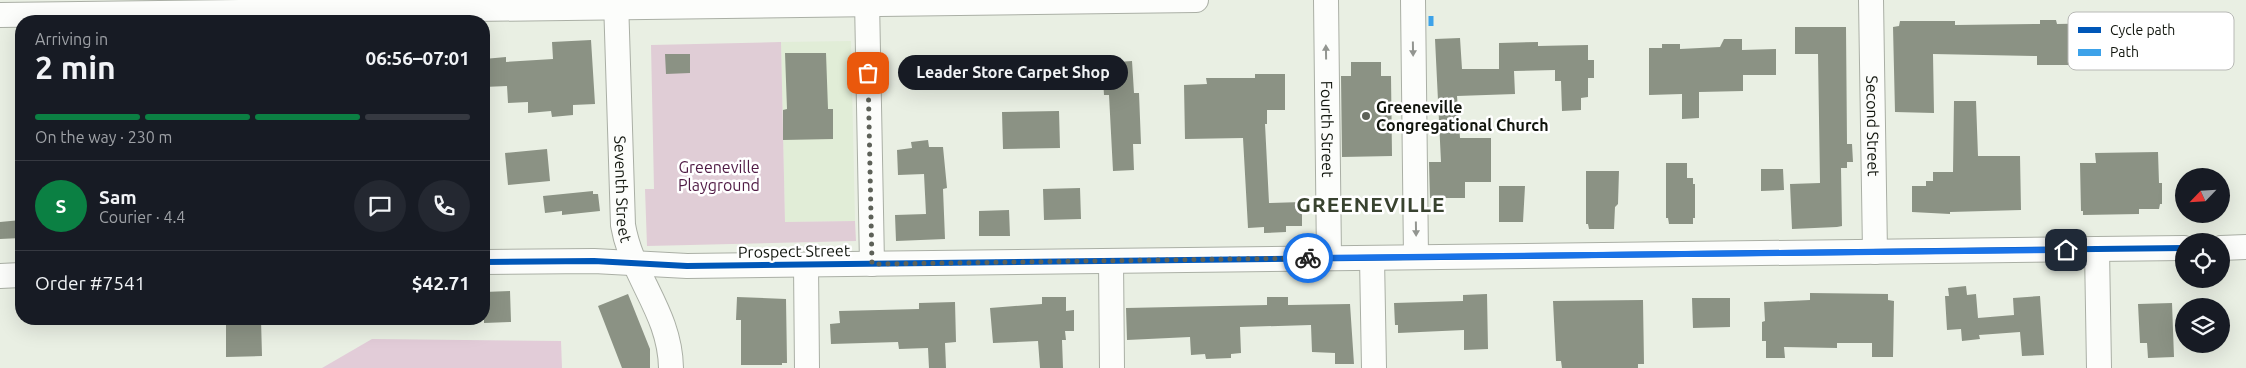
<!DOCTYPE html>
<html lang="en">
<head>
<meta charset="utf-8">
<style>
	body { margin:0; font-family:Ubuntu,sans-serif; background:#242831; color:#f1f3f6; height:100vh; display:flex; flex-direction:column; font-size:19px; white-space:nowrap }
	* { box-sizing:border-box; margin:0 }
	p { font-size:16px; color:#9ea1a6 }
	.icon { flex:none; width:28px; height:28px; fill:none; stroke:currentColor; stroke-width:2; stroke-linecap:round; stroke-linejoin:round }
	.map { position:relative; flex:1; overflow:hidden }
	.panel { position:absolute; left:15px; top:15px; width:475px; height:310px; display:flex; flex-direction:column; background:#171b24; border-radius:20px; box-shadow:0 5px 20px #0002 }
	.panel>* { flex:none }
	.needle { width:32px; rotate:245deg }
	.controls { position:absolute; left:2175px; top:168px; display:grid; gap:10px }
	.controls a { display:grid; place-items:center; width:55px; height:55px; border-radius:50%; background:#171b24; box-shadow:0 5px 20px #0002; font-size:25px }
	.pin { position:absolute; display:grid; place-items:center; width:42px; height:42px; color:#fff; margin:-21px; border-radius:10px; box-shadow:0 2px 8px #0006 }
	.courier { position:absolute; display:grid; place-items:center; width:50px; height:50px; margin:-25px; border:4px solid #1a73e8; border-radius:50%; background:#fff; color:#222; box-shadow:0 1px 6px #0007 }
	.bubble { position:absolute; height:35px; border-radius:18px; background:#171b24; box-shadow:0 5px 20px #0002; font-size:16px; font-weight:600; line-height:35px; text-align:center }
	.headline em { font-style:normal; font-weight:600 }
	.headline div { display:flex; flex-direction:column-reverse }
	.headline { display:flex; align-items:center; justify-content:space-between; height:85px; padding:0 20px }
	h1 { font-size:32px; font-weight:600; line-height:38px }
	.bar { display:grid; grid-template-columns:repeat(4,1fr); gap:8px 5px; align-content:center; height:60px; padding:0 20px }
	.bar i { height:6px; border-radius:4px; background:#363941 }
	.bar .active { background:#0b8043 }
	.bar p { grid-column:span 4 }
	.line { display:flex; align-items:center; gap:12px; padding:0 20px; border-top:1px solid #363941 }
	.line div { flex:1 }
	.round { display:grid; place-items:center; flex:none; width:52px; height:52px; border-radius:26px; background:#242831 }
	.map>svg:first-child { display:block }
	.built { fill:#e1edd7 }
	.green { fill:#e0cdd6 }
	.forest { fill:#e2ccd8 }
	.building { fill:#8b9284 }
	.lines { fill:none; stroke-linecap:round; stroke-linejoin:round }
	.minor-casing { stroke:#aaafa5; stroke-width:26 }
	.minor { stroke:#fcfdfb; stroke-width:24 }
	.quiet { stroke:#3da2e9; stroke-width:5; stroke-dasharray:10 5; stroke-linecap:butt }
	.cycleway-casing { stroke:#fff; stroke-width:9 }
	.cycleway { stroke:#0057b8; stroke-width:6 }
	.oneway { fill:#929590 }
	.done { stroke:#5d6158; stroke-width:5; stroke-dasharray:0 9 }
	.route { stroke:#1a73e8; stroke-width:6 }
	.poi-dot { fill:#5d6158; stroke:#fff; stroke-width:2 }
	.labels { text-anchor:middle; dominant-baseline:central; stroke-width:5; stroke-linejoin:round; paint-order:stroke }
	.poi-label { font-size:16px; font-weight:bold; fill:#11150d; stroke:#fff; text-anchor:start }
	.street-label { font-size:16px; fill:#11150d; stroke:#fff }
	.park-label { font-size:16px; fill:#4f1a44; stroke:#fff }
	.district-label { font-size:21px; font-weight:bold; letter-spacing:1px; fill:#394330; stroke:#fff }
	.key { fill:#fff; stroke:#b8b9b6; stroke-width:1 }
	.key-label { font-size:14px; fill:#11150d }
</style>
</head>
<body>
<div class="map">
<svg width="2246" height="368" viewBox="0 0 2246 368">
	<rect width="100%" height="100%" fill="#e9efe3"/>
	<path class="built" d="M851 41 855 221 785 222 781 42Z"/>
	<path class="green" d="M781 42 785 222 855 221 856 241 647 246 645 189H654L651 45Z"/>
	<path class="forest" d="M372 339 561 341 562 368H322Z"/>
	<path class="building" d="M2040 20H2056L2057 24 2221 21V53L2109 54V59L2072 60V65H2037V56L1933 54 1934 113 1895 112 1893 27 1899 26 1900 21H1955V25L2040 24Z
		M1795 27H1846L1847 144H1852L1853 162H1847V168H1841L1842 226 1837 227 1792 229 1790 184 1820 183 1818 54H1795Z
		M1460 38 1462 69H1499V43L1538 42V46L1588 45V60H1594V78H1588V97L1581 98V110L1562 111 1561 81H1555V70L1514 71 1515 94 1457 96 1460 138H1491V182H1465V198H1430L1429 162H1441L1435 39Z
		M1724 39H1742V50L1776 49V75H1743V91L1699 92V118L1682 119V94L1649 95V48H1662V44H1680V49L1720 47Z
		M591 40 595 104 573 105V115L552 117 551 111 528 113V102L508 103 507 86 484 87V59L506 57V62L553 59 552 42Z
		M785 53H826L828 109H833V139L783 140V110L787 109Z
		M665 54H690V73L666 74Z
		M1132 61 1134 93H1139L1141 144H1133L1134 170 1113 171 1109 95H1104L1102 63Z
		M1351 62H1381V76H1391L1392 156 1342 157 1341 76H1351Z
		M1255 74H1285V110H1267V124H1265L1269 203 1302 202V226H1286V232L1264 233V227L1248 228 1243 138 1185 139 1184 85 1207 84 1206 78H1255Z
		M1954 101H1976L1978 156H2020L2021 210 1950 212V214L1912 212V186H1926V181H1933V172H1953Z
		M1059 111 1060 148 1003 149 1002 112Z
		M928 140 929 147H943L947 188 943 189 945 239 896 241 895 215 926 214 924 174 898 175 897 150 912 148 911 142Z
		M547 149 550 181 508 185 505 153Z
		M2158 152 2159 183H2162V204H2160L2159 209H2139V214L2083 215V211H2081L2080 163H2096L2095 153Z
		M1666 163H1687V178H1693V184H1695V218H1693V224H1669L1668 218H1666Z
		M1761 169H1783L1784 190 1761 191Z
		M1586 171H1619L1618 204 1615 207 1614 229H1589L1588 224H1586Z
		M1499 186H1525L1523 222H1499Z
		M1080 188 1081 219 1044 220 1043 189Z
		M593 191V194H598L600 211 562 215V211L545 213 543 196Z
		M1009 210 1010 236H979V211Z
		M21 220V238L0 239V222Z
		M1966 286 1967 295 1976 294 1978 318 2014 315 2013 298 2040 296 2044 355 2022 356 2020 332 1979 335 1980 339 1962 341 1961 329 1947 330 1945 296H1949L1948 288Z
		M510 291 511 322 484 323V292Z
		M1810 293 1888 294V300L1894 301 1893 357H1872V343H1837V348L1784 347 1785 358H1766V341H1762V322L1765 321 1764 302 1810 300Z
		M628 294 650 349V368H622L598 306Z
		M1487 294 1488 349 1464 350V330L1398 333V325H1395L1394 303 1463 301V295Z
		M737 297 786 299 787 363H782V365H741V320H736Z
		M1042 297H1066V311L1074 310V331H1065L1066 340H1062L1063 368H1040L1038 341 993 343 990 308 1042 304Z
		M1267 297H1288V305L1350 304 1354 364H1335V353L1312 352 1311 325 1240 327 1241 353 1231 354V358L1206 359 1205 354 1191 355 1190 337 1127 340 1126 308 1267 305Z
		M1692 298H1730V327L1693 328Z
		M1643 300 1644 364H1638V368H1562L1561 361H1556L1553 301Z
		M955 302 956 342 945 343 946 368H929L928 348 899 349 898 342 831 344 830 324 840 323 839 311 919 309V303Z
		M2172 303 2174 357 2148 358 2147 343H2140L2138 304Z
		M226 319H261L262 356 226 357Z"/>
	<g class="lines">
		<defs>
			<g id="minor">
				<path id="s1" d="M616 0 623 225C632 278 670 312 671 368"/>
				<path d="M867 0 872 264"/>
				<path id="s2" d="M1326 0 1329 258"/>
				<path d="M1413 0 1416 257"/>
				<path id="s3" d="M1871 0 1875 252"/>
				<path d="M0 15 1196 0"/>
				<path d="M2221 248 2246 247"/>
				<path d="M2097 249 2099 368"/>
				<path d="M1372 258 1374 368"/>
				<path d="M1111 261 1112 368"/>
				<path d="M484 262 594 261 687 266 2184 248"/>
				<path d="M806 265 807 368"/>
				<path d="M0 276 21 275"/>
			</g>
		</defs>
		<use href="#minor" class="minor-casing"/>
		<use href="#minor" class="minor"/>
		<path class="quiet" d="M1431 16V26"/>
		<defs>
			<path id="cycleway" d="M484 262 594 261 687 266 2184 248"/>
		</defs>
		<use href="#cycleway" class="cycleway-casing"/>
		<use href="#cycleway" class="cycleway"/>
	</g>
	<defs><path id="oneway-solid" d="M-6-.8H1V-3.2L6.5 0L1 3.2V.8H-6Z" transform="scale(1.25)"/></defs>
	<g class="oneway">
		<use href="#oneway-solid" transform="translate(1413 49) rotate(89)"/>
		<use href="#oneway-solid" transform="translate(1326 52) rotate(-91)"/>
		<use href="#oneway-solid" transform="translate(1416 229) rotate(89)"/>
	</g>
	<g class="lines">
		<path class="done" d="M868 73 872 264 1308 258"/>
		<path class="route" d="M1308 258 2066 250"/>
	</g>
	<circle class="poi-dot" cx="1366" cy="116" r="5"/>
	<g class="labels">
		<g class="poi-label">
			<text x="1376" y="107">Greeneville<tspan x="1376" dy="18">Congregational Church</tspan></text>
		</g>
		<g class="street-label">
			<text stroke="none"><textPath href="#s3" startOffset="126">Second Street</textPath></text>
			<text stroke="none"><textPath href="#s2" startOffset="129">Fourth Street</textPath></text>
			<text stroke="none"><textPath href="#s1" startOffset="189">Seventh Street</textPath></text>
			<text transform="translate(794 251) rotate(-1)">Prospect Street</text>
		</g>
		<g class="park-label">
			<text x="719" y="167">Greeneville<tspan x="719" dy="18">Playground</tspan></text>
		</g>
		<g class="district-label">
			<text x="1371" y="204">GREENEVILLE</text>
		</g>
	</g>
	<rect x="2068" y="12" width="166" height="58" rx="8" class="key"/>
	<rect x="2078" y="27" width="23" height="6" fill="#0057b8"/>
	<rect x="2078" y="49" width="23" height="7" fill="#3da2e9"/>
	<g class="key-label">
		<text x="2110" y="35">Cycle path</text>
		<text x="2110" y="57">Path</text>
	</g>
</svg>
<div class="controls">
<a><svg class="needle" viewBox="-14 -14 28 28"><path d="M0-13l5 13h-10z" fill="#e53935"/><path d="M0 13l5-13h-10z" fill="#9ea1a6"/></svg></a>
<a><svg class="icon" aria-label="locate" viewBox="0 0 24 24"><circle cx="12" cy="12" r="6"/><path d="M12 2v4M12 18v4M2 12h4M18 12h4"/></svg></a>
<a><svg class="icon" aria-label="layers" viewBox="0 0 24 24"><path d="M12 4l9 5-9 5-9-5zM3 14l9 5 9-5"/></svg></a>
</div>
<div class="pin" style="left:868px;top:73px;background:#ea580c"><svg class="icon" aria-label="bag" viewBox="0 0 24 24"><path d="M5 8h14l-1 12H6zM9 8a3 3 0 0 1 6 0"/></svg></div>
<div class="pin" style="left:2066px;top:250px;background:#1f2937"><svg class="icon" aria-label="home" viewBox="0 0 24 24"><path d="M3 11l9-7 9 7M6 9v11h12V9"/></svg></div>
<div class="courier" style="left:1308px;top:258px"><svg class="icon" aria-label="bike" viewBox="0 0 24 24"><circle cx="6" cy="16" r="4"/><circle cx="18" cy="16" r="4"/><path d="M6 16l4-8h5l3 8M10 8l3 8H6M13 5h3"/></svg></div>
<div class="bubble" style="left:898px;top:55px;width:230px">Leader Store Carpet Shop</div>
<section class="panel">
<div class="headline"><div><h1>2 min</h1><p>Arriving in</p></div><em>06:56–07:01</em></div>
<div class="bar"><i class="active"></i><i class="active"></i><i class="active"></i><i></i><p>On the way · 230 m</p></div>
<div class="line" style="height:90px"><b class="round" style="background:#0b8043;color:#fff">S</b><div><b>Sam</b><p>Courier · 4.4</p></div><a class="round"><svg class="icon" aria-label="chat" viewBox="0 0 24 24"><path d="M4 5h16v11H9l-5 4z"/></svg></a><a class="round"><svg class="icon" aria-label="phone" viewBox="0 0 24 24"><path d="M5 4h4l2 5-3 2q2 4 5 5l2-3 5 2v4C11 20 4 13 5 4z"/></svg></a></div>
<div class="line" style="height:65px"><div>Order #7541</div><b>$42.71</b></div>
</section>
</div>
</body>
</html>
